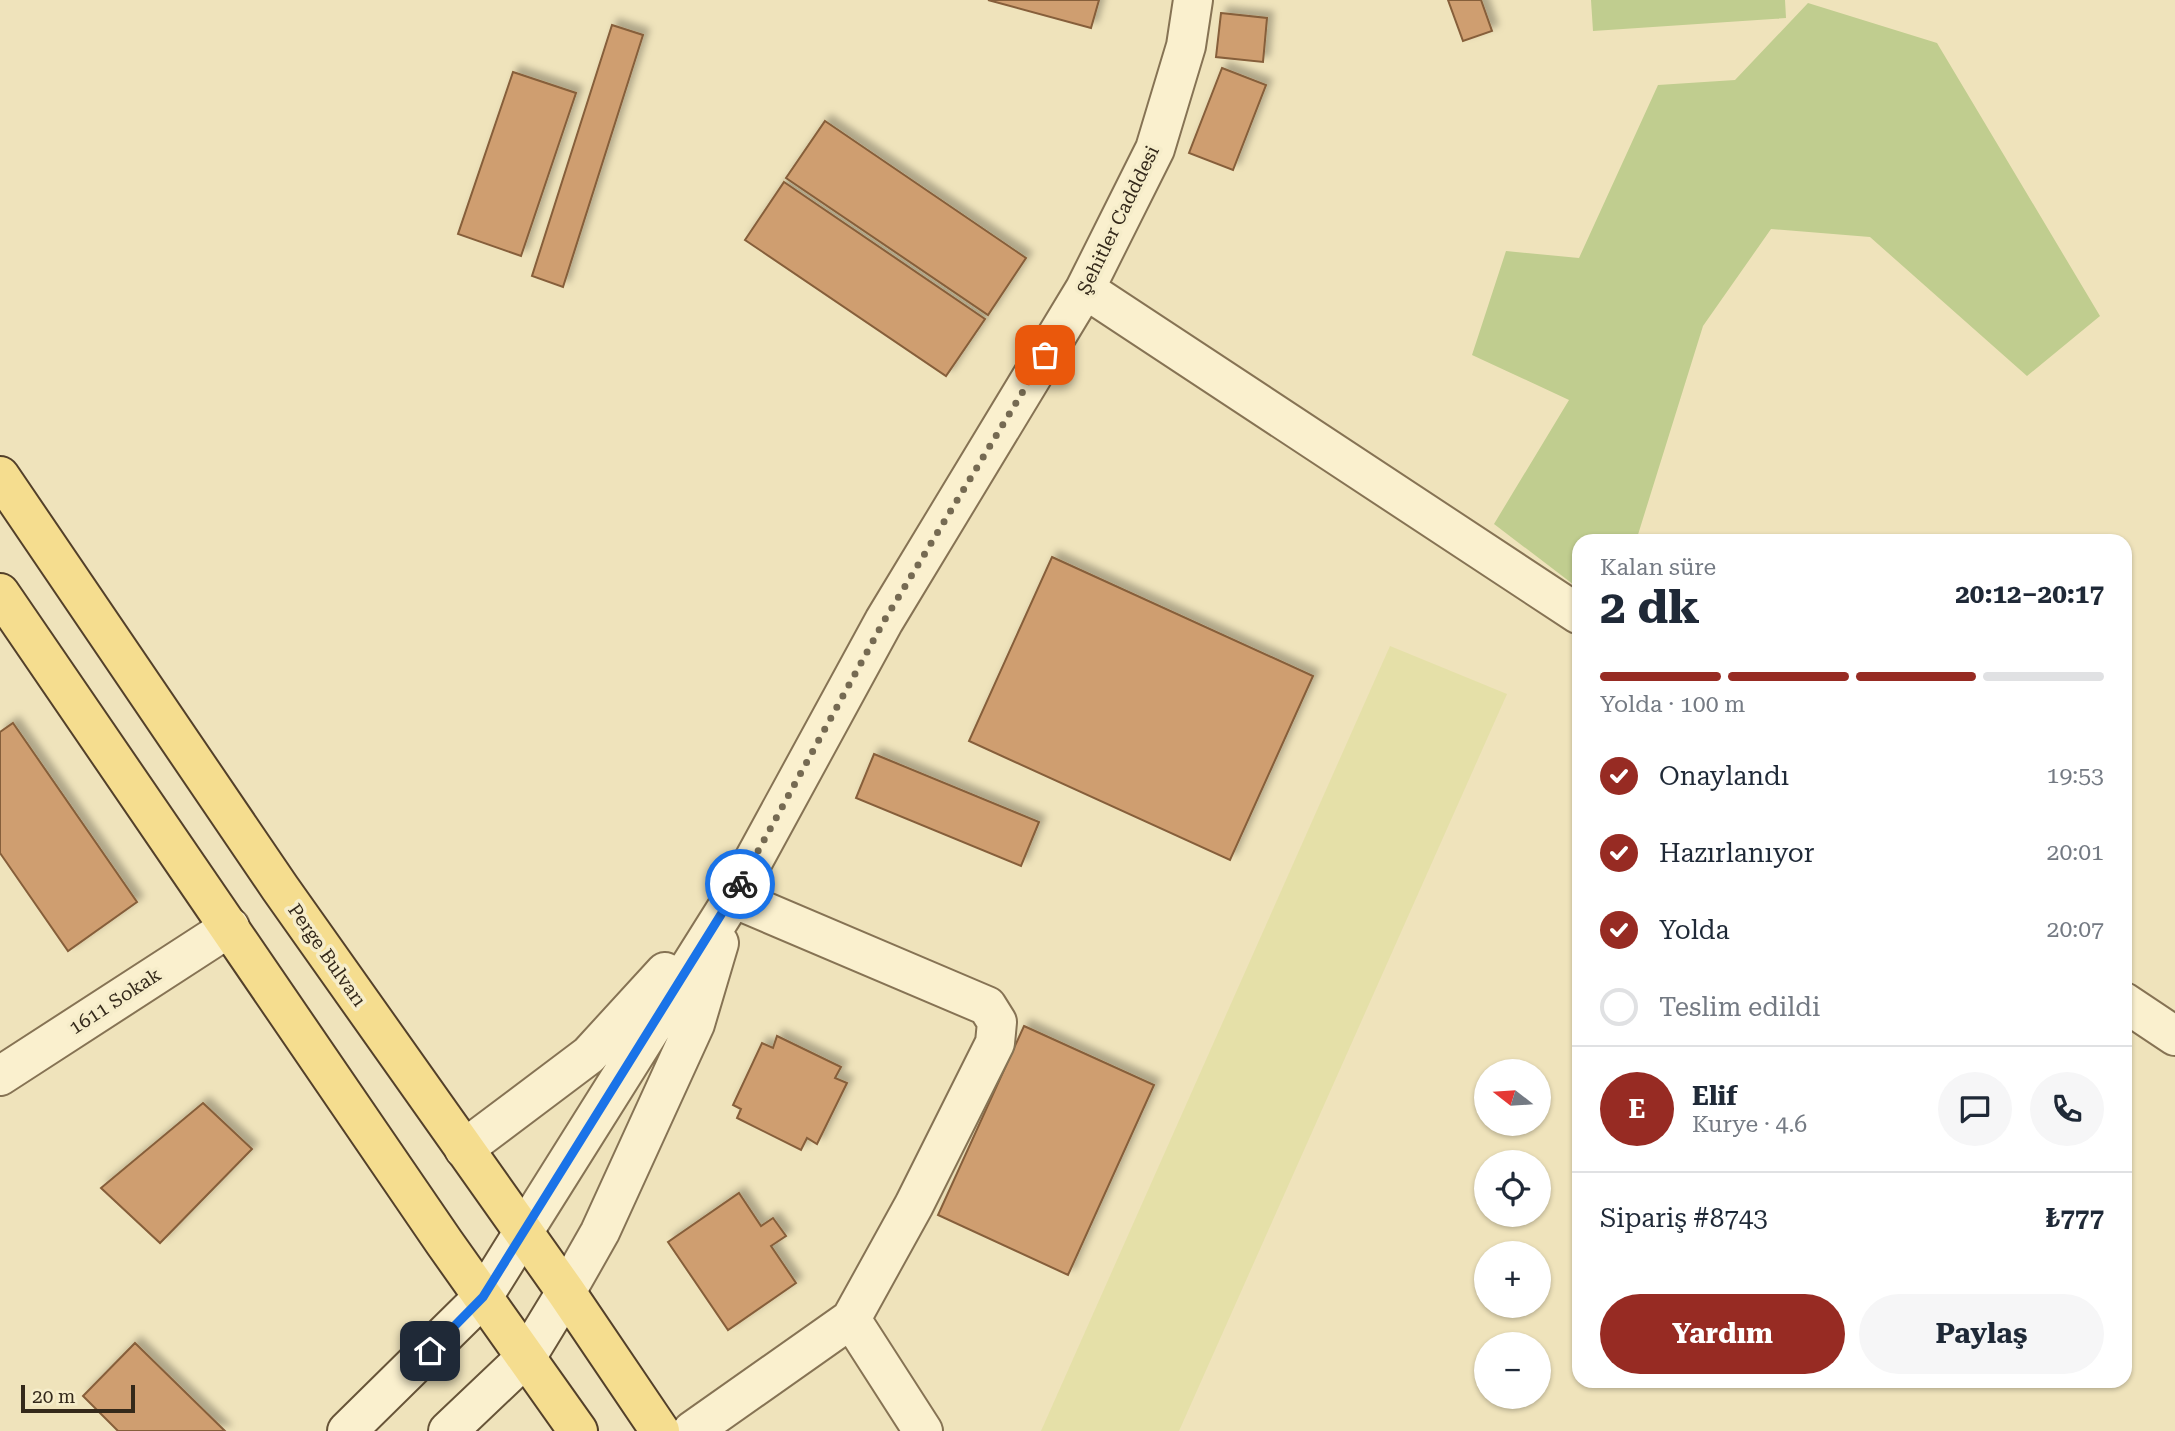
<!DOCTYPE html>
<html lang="tr">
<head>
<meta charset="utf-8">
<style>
	body { margin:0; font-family:"Roboto Serif",serif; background:#f6f6f7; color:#1f2937; height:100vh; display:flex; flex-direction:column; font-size:26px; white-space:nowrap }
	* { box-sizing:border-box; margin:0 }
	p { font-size:23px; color:#747a83 }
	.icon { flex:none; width:38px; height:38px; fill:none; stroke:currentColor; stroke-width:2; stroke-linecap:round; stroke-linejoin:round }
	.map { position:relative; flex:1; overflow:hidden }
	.details { position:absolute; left:1572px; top:534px; width:560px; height:854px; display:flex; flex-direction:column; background:#fff; border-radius:21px; box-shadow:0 2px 5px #0004 }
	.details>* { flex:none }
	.needle { width:46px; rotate:287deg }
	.controls { position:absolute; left:1474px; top:1059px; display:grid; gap:14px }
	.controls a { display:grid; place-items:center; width:77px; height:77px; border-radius:50%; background:#fff; box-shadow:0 2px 5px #0004; font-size:35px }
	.scale { position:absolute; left:21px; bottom:18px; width:114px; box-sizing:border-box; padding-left:7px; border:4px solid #34291a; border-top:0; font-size:19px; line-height:24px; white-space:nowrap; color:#34291a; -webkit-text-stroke:5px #f6edca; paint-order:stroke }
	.pin { position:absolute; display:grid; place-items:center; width:60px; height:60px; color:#fff; margin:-30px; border-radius:14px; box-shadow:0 4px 10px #0006 }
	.courier { position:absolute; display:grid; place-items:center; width:70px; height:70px; margin:-35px; border:5px solid #1a73e8; border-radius:50%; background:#fff; color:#222; box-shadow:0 2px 9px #0007 }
	.head em { font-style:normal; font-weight:700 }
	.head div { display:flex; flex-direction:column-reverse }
	.head { display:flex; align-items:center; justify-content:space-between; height:119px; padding:0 28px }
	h1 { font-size:46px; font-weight:700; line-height:52px }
	.bar { display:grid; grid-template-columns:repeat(4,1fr); gap:10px 7px; align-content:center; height:84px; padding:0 28px }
	.bar i { height:9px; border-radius:5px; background:#e0e1e3 }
	.bar .active { background:#972b23 }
	.bar p { grid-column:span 4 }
	.line { display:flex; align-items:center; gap:18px; padding:0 28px; border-top:2px solid #e0e1e3 }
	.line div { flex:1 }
	.round { display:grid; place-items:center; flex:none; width:74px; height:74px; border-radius:37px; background:#f6f6f7 }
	ol { padding:0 28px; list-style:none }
	li { display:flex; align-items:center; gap:21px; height:77px }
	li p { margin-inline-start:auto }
	li .icon { padding:7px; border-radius:50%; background:#972b23; color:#fff; stroke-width:4 }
	li:last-child { color:#747a83 }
	li i { width:38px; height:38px; border:4px solid #e0e1e3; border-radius:50% }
	.cta { display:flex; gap:14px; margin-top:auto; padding:14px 28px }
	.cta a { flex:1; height:80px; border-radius:42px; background:#972b23; color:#fff; font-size:28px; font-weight:700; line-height:80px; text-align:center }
	.cta a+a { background:#f6f6f7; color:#1f2937 }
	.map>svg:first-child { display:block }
	.farmland { fill:#e5e0a8 }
	.green { fill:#c0cd8f }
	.building { fill:#cf9e6f; stroke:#865e3a; stroke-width:2; filter:url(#shadow) }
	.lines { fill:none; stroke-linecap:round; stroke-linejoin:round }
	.street-casing { stroke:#867354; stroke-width:42 }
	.secondary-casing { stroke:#675438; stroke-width:42 }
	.primary-casing { stroke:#53402a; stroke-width:42 }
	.street { stroke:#faf0ce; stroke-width:38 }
	.secondary { stroke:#faf0ce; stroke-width:38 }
	.primary { stroke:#f5dd8f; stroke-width:38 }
	.done { stroke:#756a52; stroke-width:7; stroke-dasharray:0 12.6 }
	.route { stroke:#1a73e8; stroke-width:9 }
	.labels { text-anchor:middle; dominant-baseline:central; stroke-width:7; stroke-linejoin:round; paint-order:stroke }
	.street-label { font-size:19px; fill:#34291a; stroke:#f6edca }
</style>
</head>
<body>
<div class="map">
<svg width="2175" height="1431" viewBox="0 0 2175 1431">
	<defs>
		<filter id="shadow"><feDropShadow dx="6" dy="-6" stdDeviation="3.5" flood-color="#0004"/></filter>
	</defs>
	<rect width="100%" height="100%" fill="#efe3bb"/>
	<path class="farmland" d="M1390 646 1507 694 1179 1431H1041Z"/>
	<path class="green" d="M1591 0H1785L1786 18 1593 31Z
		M1808 3 1937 43 2100 316 2027 376 1870 237 1771 229 1703 326 1636 541H1578V588L1494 524 1569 400 1472 355 1506 251 1579 258 1658 85 1735 80Z"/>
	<path class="building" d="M988 0H1099L1091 28Z
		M1448 0H1481L1492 31 1463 41Z
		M1221 13 1267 18 1263 62 1216 57Z
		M612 25 643 35 563 287 532 276Z
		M1222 68 1266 85 1233 170 1189 153Z
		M513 72 576 93 521 256 458 234Z
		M825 121 1026 258 988 315 786 178Z
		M784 182 985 319 946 376 745 240Z
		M1052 557 1313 676 1230 860 969 741Z
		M13 723 137 902 68 951 0 853V732Z
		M874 754 1039 822 1021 866 856 798Z
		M1024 1026 1154 1085 1068 1275 938 1215Z
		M777 1036 841 1067 835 1078 847 1083 817 1144 807 1138 801 1150 737 1118 741 1109 733 1105 762 1043 773 1048Z
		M203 1103 252 1149 160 1243 101 1188Z
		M739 1193 761 1226 773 1218 786 1236 771 1246 796 1283 728 1330 668 1242Z
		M135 1343 225 1431H118L83 1396Z"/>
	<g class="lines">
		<defs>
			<path id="street" d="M1085 289 1578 614
				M2124 1002 2175 1036
				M0 1076 230 927
				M464 1149 589 1055 665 972
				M524 1231 733 898 884 621 1085 289 1155 149 1186 46 1193 0
				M566 1292 600 1232 695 1024 719 943
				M851 1319 923 1431
				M692 1431 851 1319 914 1205 995 1043 997 1022 987 1006 733 898"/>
			<path id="secondary" d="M347 1431 483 1297 524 1231
				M448 1431 527 1356 566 1292"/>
			<path id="primary" d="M0 476 280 888 566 1292 660 1431
				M0 593 444 1242 578 1431"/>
		</defs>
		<use href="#street" class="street-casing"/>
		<use href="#secondary" class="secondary-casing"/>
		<use href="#primary" class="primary-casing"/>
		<use href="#street" class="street"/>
		<use href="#secondary" class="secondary"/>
		<use href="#primary" class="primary"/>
	</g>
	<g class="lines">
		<path class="done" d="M740 884 884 621 1045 355"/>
		<path class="route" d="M430 1351 483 1297 740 884"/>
	</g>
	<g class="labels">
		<g class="street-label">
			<text transform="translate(1118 220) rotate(-64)">Şehitler Cadddesi</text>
			<text transform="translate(327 955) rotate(55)">Perge Bulvarı</text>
			<text transform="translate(115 1001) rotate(-33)">1611 Sokak</text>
		</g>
	</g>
</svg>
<div class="controls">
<a><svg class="needle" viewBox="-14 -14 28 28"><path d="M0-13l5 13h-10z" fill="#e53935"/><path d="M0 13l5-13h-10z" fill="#747a83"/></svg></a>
<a><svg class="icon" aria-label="locate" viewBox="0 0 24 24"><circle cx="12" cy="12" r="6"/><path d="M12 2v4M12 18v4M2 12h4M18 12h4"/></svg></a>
<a>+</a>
<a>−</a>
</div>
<div class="scale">20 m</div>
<div class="pin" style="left:1045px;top:355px;background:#ea580c"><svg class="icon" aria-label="bag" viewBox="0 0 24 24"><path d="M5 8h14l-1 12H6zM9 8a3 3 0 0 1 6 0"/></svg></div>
<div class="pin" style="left:430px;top:1351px;background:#1f2937"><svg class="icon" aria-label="home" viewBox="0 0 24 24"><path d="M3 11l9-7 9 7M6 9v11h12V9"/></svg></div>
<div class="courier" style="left:740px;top:884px"><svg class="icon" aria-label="bike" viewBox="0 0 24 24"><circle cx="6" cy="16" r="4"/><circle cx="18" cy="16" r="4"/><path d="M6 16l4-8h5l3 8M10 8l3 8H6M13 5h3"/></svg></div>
<section class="details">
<div class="head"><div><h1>2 dk</h1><p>Kalan süre</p></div><em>20:12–20:17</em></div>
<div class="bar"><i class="active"></i><i class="active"></i><i class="active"></i><i></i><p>Yolda · 100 m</p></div>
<ol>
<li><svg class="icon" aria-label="check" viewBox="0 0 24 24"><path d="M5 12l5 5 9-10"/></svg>Onaylandı<p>19:53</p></li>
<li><svg class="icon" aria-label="check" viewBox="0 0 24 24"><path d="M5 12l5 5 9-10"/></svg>Hazırlanıyor<p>20:01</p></li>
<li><svg class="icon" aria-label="check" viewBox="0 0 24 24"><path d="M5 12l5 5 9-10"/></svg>Yolda<p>20:07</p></li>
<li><i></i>Teslim edildi</li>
</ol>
<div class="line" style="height:126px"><b class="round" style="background:#972b23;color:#fff">E</b><div><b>Elif</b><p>Kurye · 4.6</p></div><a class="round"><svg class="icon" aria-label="chat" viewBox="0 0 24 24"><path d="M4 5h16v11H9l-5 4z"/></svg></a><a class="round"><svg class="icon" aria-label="phone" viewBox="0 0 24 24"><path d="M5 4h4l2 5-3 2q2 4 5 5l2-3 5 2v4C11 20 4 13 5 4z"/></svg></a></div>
<div class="line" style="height:91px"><div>Sipariş #8743</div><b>₺777</b></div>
<div class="cta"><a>Yardım</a><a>Paylaş</a></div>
</section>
</div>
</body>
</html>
